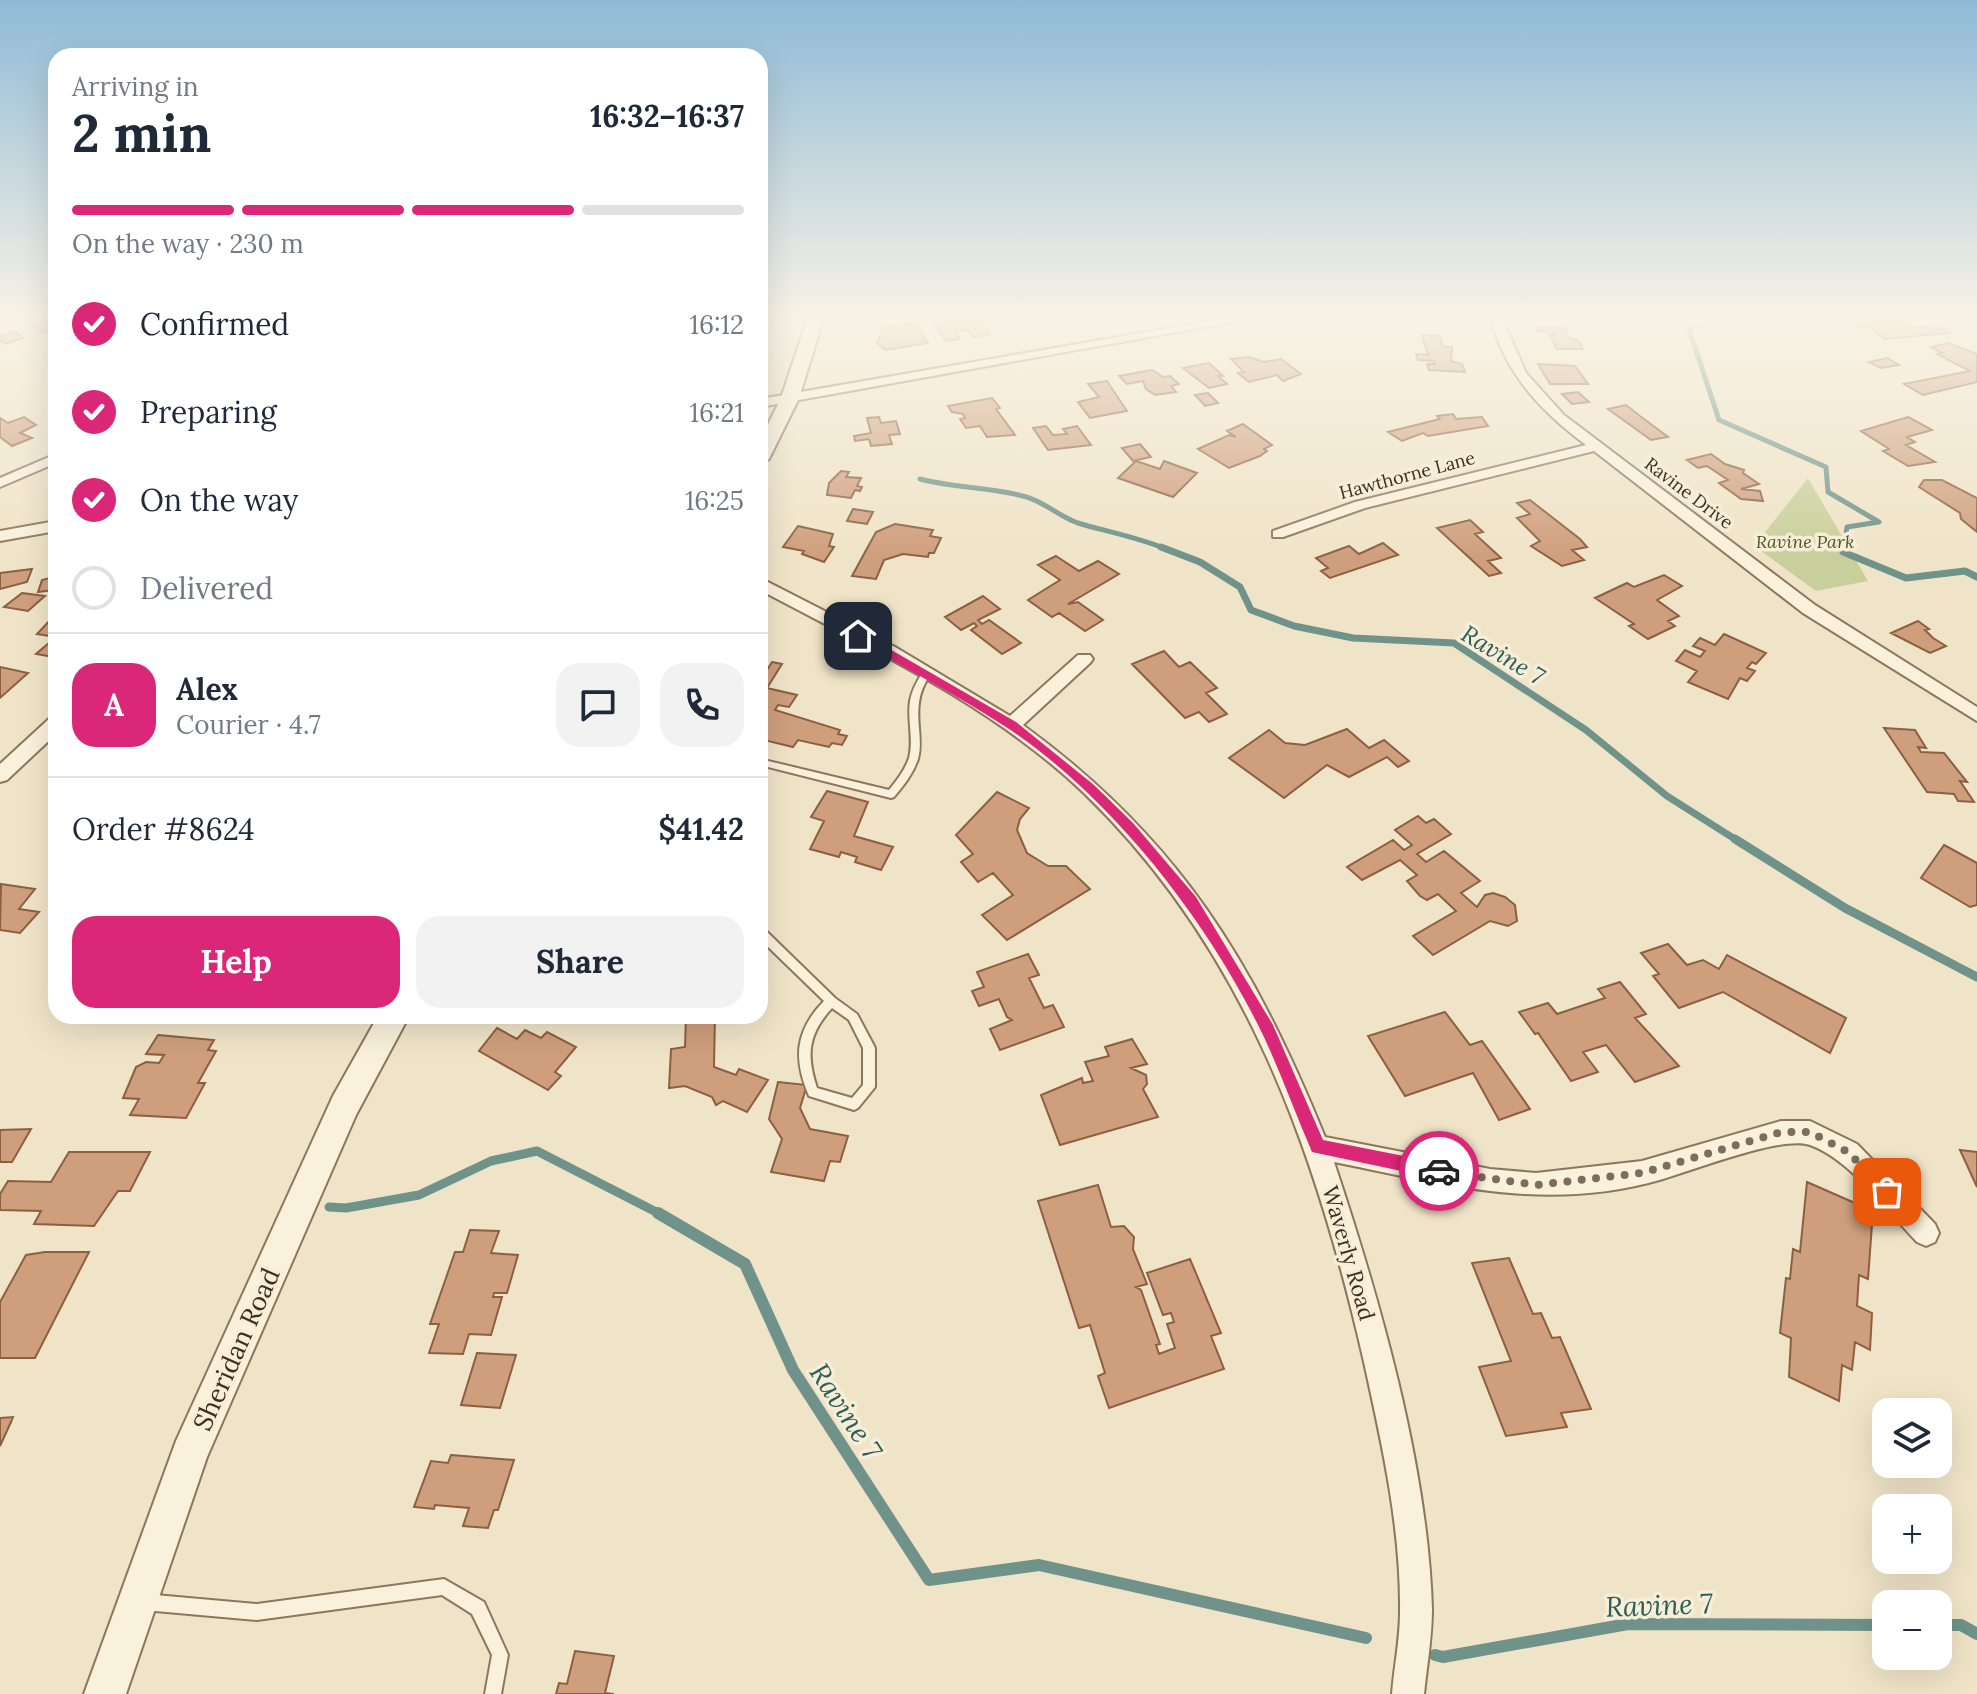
<!DOCTYPE html>
<html lang="en">
<head>
<meta charset="utf-8">
<style>
	body { margin:0; font-family:Lora,serif; background:#f2f2f3; color:#1f2937; height:100vh; display:flex; flex-direction:column; font-size:30px; white-space:nowrap }
	* { box-sizing:border-box; margin:0 }
	p { font-size:26px; color:#747a83 }
	.icon { flex:none; width:44px; height:44px; fill:none; stroke:currentColor; stroke-width:2; stroke-linecap:round; stroke-linejoin:round }
	.map { position:relative; flex:1; overflow:hidden }
	.side { position:absolute; left:48px; top:48px; width:720px; height:976px; display:flex; flex-direction:column; background:#fff; border-radius:24px; box-shadow:0 8px 32px #0002 }
	.side>* { flex:none }
	.controls { position:absolute; left:1872px; top:1398px; display:grid; gap:16px }
	.controls a { display:grid; place-items:center; width:80px; height:80px; border-radius:16px; background:#fff; box-shadow:0 8px 32px #0002; font-size:40px }
	.pin { position:absolute; display:grid; place-items:center; width:68px; height:68px; color:#fff; margin:-34px; border-radius:16px; box-shadow:0 4px 12px #0006 }
	.courier { position:absolute; display:grid; place-items:center; width:80px; height:80px; margin:-40px; border:6px solid #db2777; border-radius:50%; background:#fff; color:#222; box-shadow:0 2px 10px #0007 }
	.summary em { font-style:normal; font-weight:700 }
	.summary div { display:flex; flex-direction:column-reverse }
	.summary { display:flex; align-items:center; justify-content:space-between; height:136px; padding:0 24px }
	h1 { font-size:52px; font-weight:700; line-height:60px }
	.bar { display:grid; grid-template-columns:repeat(4,1fr); gap:12px 8px; align-content:center; height:96px; padding:0 24px }
	.bar i { height:10px; border-radius:6px; background:#e0e1e3 }
	.bar .selected { background:#db2777 }
	.bar p { grid-column:span 4 }
	.line { display:flex; align-items:center; gap:20px; padding:0 24px; border-top:2px solid #e0e1e3 }
	.line div { flex:1 }
	.round { display:grid; place-items:center; flex:none; width:84px; height:84px; border-radius:24px; background:#f2f2f3 }
	ol { padding:0 24px; list-style:none }
	li { display:flex; align-items:center; gap:24px; height:88px }
	li p { margin-inline-start:auto }
	li .icon { padding:8px; border-radius:50%; background:#db2777; color:#fff; stroke-width:4 }
	li:last-child { color:#747a83 }
	li i { width:44px; height:44px; border:4px solid #e0e1e3; border-radius:50% }
	.primary-button { display:flex; gap:16px; margin-top:auto; padding:16px 24px }
	.primary-button a { flex:1; height:92px; border-radius:24px; background:#db2777; color:#fff; font-size:32px; font-weight:700; line-height:92px; text-align:center }
	.primary-button a+a { background:#f2f2f3; color:#1f2937 }
	.map>svg:first-child { display:block }
	.green { fill:#c9cf9b }
	.lines { fill:none; stroke-linecap:round; stroke-linejoin:round }
	.stream-far3 { stroke:#6f938a; stroke-width:5 }
	.stream-far2 { stroke:#6f938a; stroke-width:7 }
	.stream-far1 { stroke:#6f938a; stroke-width:9 }
	.stream { stroke:#6f938a; stroke-width:12 }
	.building { fill:#cf9f7d; stroke:#8d5f41; stroke-width:2 }
	.service-casing { stroke:#8d765c; stroke-width:4 }
	.minor-casing { stroke:#8d765c; stroke-width:4 }
	.tertiary-casing { stroke:#8d765c; stroke-width:4 }
	.service { fill:#faf1dc; fill-rule:evenodd }
	.minor { fill:#faf1dc; fill-rule:evenodd }
	.tertiary { fill:#faf1dc; fill-rule:evenodd }
	.route { fill:#db2777 }
	.done { stroke:#7c6e5b; stroke-width:8; stroke-dasharray:0 14.4 }
	.labels { text-anchor:middle; dominant-baseline:central; stroke-width:7; stroke-linejoin:round; paint-order:stroke }
	.far-street-label { font-size:18px; fill:#3d2e20; stroke:#f7eed8 }
	.far-park-label { font-size:18px; font-style:italic; fill:#4d5a26; stroke:#f7eed8 }
	.street-label { font-size:22px; fill:#3d2e20; stroke:#f7eed8 }
	.water-label { font-size:24px; font-style:italic; fill:#2f5d5a; stroke:#f7eed8 }
	.near-street-label { font-size:26px; fill:#3d2e20; stroke:#f7eed8 }
	.near-water-label { font-size:28px; font-style:italic; fill:#2f5d5a; stroke:#f7eed8 }
</style>
</head>
<body>
<div class="map">
<svg width="1977" height="1694" viewBox="0 0 1977 1694">
	<rect width="100%" height="100%" fill="#f0e4c8"/>
	<path class="green" d="M1808 478 1868 581 1816 591 1754 546Z"/>
	<g class="lines">
		<path class="stream-far3" d="M1713 320 1689 329 1719 420 1826 467 1828 492 1879 522 1847 527 1844 549
			M920 479C954 488 989 487 1023 496 1044 501 1058 516 1078 523 1108 532 1137 537 1166 549"/>
		<path class="stream-far2" d="M1161 547 1200 562 1240 587 1251 610 1294 626 1353 638 1454 643 1586 730 1667 796 1738 841
			M1844 547 1843 552 1906 578 1965 571 1977 577"/>
		<path class="stream-far1" d="M1735 839 1845 908 1977 977
			M329 1207 346 1208 419 1195 491 1161 537 1151 662 1215"/>
		<path class="stream" d="M658 1213 745 1264 793 1370 929 1580 1039 1565 1366 1638
			M1938 1625H1961L1977 1634
			M1435 1655 1443 1657 1628 1624 1886 1625"/>
	</g>
	<path class="building" d="M46 320H56V329L46 333 32 325Z
		M932 320H981L990 334 973 337 968 330 955 332 960 339 946 341Z
		M1861 320H1904L1913 327 1938 326 1949 333 1885 339 1869 326 1859 327 1851 321Z
		M915 322 928 343 885 350 877 343 883 328Z
		M1535 327 1565 328 1570 339 1578 340 1583 349H1557L1550 335H1555L1553 332 1537 331Z
		M15 331 23 338 6 344 0 341V336Z
		M1422 335 1439 336 1443 347H1452L1451 361 1462 364 1465 372 1429 370 1427 364H1435L1434 361 1418 360 1416 354 1428 355Z
		M1948 343 1977 354V382L1923 395 1904 384 1970 371 1937 354 1942 353 1931 347Z
		M1248 357 1264 362 1281 359 1301 374 1283 381 1277 375 1249 382 1238 373 1244 372 1231 359Z
		M1887 358 1899 365 1881 368 1869 362Z
		M1209 363 1223 376H1218L1227 384 1209 388 1183 368Z
		M1538 364 1575 366 1588 384H1550Z
		M1152 370 1163 377 1170 376 1179 384 1171 386 1176 392 1155 395 1146 389 1143 381 1127 384 1119 376Z
		M1107 381 1127 411 1090 418 1078 402 1099 397 1088 384Z
		M1578 392 1589 402 1572 404 1562 394Z
		M1208 393 1218 403 1205 406 1195 395Z
		M992 398 1000 408 996 409 1015 435 987 437 980 426 966 428 960 419 965 418 963 414 952 412 948 406Z
		M1626 405 1640 416 1668 437 1651 440 1608 409Z
		M1453 414 1456 419 1482 417 1488 426 1428 436 1423 433 1402 441 1388 432 1440 419 1437 416Z
		M24 417 36 425 20 433 32 438 12 446 0 437V418L8 423Z
		M879 417 881 423 896 421 900 434 889 435 892 444 871 446 869 439 855 441 854 436 871 433 867 418Z
		M1908 417 1932 430 1907 437 1915 442 1906 445 1935 462 1908 466 1883 451 1889 449 1861 431Z
		M1243 424 1272 445 1264 449 1267 451 1260 456 1229 468 1198 449 1229 435 1236 437 1227 431Z
		M1046 426 1053 435 1067 434 1063 429 1077 426 1091 445 1048 450 1033 428Z
		M1140 444 1151 457 1133 461 1122 448Z
		M1711 454 1725 464 1744 470 1743 473 1759 484 1741 489 1760 491 1763 501 1741 499 1719 483 1728 480 1707 466 1698 468 1687 460Z
		M1136 461 1160 469 1164 461 1197 473 1173 497 1118 478Z
		M841 471 849 472 846 477 861 478 857 486 862 487 860 491 855 490 851 498 827 495 829 483Z
		M1924 480H1942L1977 498V532L1961 519 1960 513 1919 487Z
		M1530 500 1580 539 1587 547 1572 550 1584 560 1562 566 1531 546 1540 541 1517 518 1530 514 1517 503Z
		M853 509 873 512 867 524 847 521Z
		M1470 520 1483 532 1475 534 1501 558 1488 561 1501 573 1489 576 1437 528Z
		M895 524 933 530 930 536 941 538 934 553H929L928 557 903 554 884 560 876 579 852 576 876 532Z
		M798 526 833 534 829 546 834 547 824 562 802 554 804 551 783 547Z
		M1383 543 1398 555 1330 578 1321 571 1328 568 1316 558 1349 546 1359 554Z
		M1056 556 1079 571 1098 561 1119 574 1068 604 1078 602 1103 620 1085 631 1059 613 1052 617 1028 600 1060 580 1038 565Z
		M32 569 27 582 0 589V573Z
		M56 572 53 590 38 592 42 580 54 577Z
		M1664 575 1682 586 1657 600 1679 616 1668 621 1675 626 1648 639 1629 626 1634 624 1595 598 1627 583 1634 587Z
		M22 593 45 596 28 611 4 607Z
		M983 596 1000 609 978 620 982 624 989 620 1021 643 1002 654 971 630 977 626 974 623 961 630 945 617Z
		M53 617 56 618V654L53 657 36 654 56 637 37 634Z
		M1918 621 1929 629 1925 630 1933 638 1946 646 1930 653 1891 633Z
		M1724 634 1766 653 1756 664 1752 662 1747 668 1755 671 1747 681 1740 678 1728 699 1688 682 1697 671 1676 661 1685 650 1700 657 1705 651 1693 646 1700 638 1715 645Z
		M1164 651 1179 667 1190 662 1217 688 1206 693 1227 714 1209 722 1199 712 1185 718 1132 664Z
		M772 662 782 664 767 688 797 695 789 707 778 705 775 710 840 730 838 734 847 736 842 745 832 743 829 747 798 740 793 747 760 739V681Z
		M0 667 28 673 0 698Z
		M1884 728 1915 730 1926 748 1918 747 1921 752 1944 753 1967 782 1960 781 1974 802 1958 801 1954 794 1927 792Z
		M1347 729 1369 748 1384 740 1409 761 1398 767 1387 757 1349 777 1327 765 1284 798 1229 758 1269 730 1285 743 1305 745Z
		M827 791 868 802 854 836 893 847 881 870 855 862 857 857 841 852 839 857 810 849 824 821 811 817Z
		M997 792 1029 808 1020 819 1017 830 1027 853 1048 866H1066L1090 889 1007 940 982 915 1013 895 993 873 978 882 961 862 973 854 956 835Z
		M1418 816 1426 823 1434 819 1451 834 1417 854 1426 862 1444 851 1480 881 1461 893 1477 907 1485 895 1493 893 1505 897 1515 905 1517 921 1508 926 1490 921 1433 955 1413 936 1456 911 1438 894 1427 900 1420 896 1407 881 1417 875 1400 860 1362 880 1347 867 1393 840 1404 850 1412 845 1395 830Z
		M1944 845 1977 863V905L1970 907 1921 878Z
		M1 884 35 889 19 909 39 912 20 933 0 930Z
		M1668 944 1687 965 1703 960 1719 969 1727 955 1846 1018 1830 1053 1723 992 1679 1008 1653 976 1659 974 1641 953Z
		M1028 954 1039 975 1029 978 1044 1008 1053 1005 1064 1027 1000 1050 990 1029 1012 1020 1007 1017 999 999 979 1006 972 991 984 987 977 972Z
		M1620 982 1646 1014 1635 1018 1679 1066 1635 1082 1606 1045 1583 1052 1598 1072 1571 1081 1538 1033 1535 1034 1519 1012 1548 1003 1557 1014 1605 998 1598 989Z
		M1445 1012 1470 1045 1482 1041 1530 1109 1499 1120 1473 1073 1405 1096 1368 1036Z
		M686 1016H715L714 1067 736 1075 739 1069 768 1080 747 1112 723 1101 716 1105 712 1097 685 1086 669 1088 671 1049 685 1047Z
		M497 1028 517 1039 525 1030 541 1038 547 1032 576 1047 555 1072 561 1076 548 1090 479 1051Z
		M158 1035 214 1040 208 1050 216 1051 198 1083H205L186 1118 130 1115 139 1099 123 1098 136 1067 146 1062 159 1063 164 1055 146 1054Z
		M1132 1039 1147 1064 1131 1068 1146 1075 1147 1084 1143 1089 1158 1117 1060 1145 1041 1095 1082 1078 1083 1083 1093 1081 1085 1062 1109 1056 1105 1047Z
		M778 1082 807 1085 800 1108 810 1129 848 1136 840 1162 830 1161 824 1181 771 1172 782 1139 769 1119Z
		M31 1129 12 1162H0V1130Z
		M1960 1150 1977 1152V1187Z
		M69 1152H150L130 1191H118L94 1226 34 1224 41 1211 0 1210V1194L8 1181 51 1182Z
		M1807 1182 1873 1211 1868 1279 1859 1275 1857 1306 1872 1313 1870 1350 1855 1342 1852 1370 1842 1365 1839 1401 1789 1377 1791 1338 1780 1333 1786 1278 1790 1279 1793 1249 1800 1252Z
		M1098 1185 1111 1227 1124 1226 1134 1237 1133 1249 1147 1284 1136 1287 1141 1290 1160 1344 1156 1345 1159 1354 1175 1348 1167 1324 1174 1322 1171 1313 1163 1315 1147 1273 1190 1259 1221 1333 1211 1336 1224 1369 1109 1408 1098 1376 1105 1373 1090 1325 1079 1328 1038 1201Z
		M470 1230 499 1231 491 1253 518 1255 507 1293H494L493 1297H502L491 1335 469 1334 463 1354 429 1353 439 1324H430L455 1252H463Z
		M45 1252H89L35 1358H0V1302L26 1255Z
		M1509 1258 1533 1314 1541 1313 1552 1338 1560 1337 1591 1409 1561 1413 1567 1427 1506 1436 1479 1367 1511 1361 1472 1263Z
		M477 1353 516 1355 500 1408 461 1405Z
		M13 1417 11 1422 0 1446V1418Z
		M451 1455 514 1460 498 1510H494L488 1528 463 1526 469 1508 435 1505 434 1509 414 1507 431 1461 448 1463Z
		M575 1651 614 1656 605 1693 614 1694H556L559 1683 567 1684Z"/>
	<g class="lines">
		<defs>
			<path id="service" d="M926 671 930 674C925 683 920 692 919 703 916 722 923 741 918 759 913 774 904 785 894 797L891 798 760 765V759L889 790C897 780 905 770 909 758 914 739 907 720 910 701 912 690 917 681 923 672Z
				M760 928 764 929 835 998 857 1014 873 1044 875 1048V1087L858 1108 854 1110 809 1096C793 1059 795 1031 824 1001L760 939ZM832 1008 849 1020 863 1048V1085L852 1098 817 1088C806 1055 808 1034 832 1008Z
				M444 1579 484 1602 508 1655 501 1694H485L492 1655 472 1614 442 1595 257 1620 144 1610 138 1608 136 1602 138 1596 144 1594 257 1604Z"/>
			<path id="minor" d="M1216 320H1244L760 407V399Z
				M1491 320H1503L1526 373 1564 415 1815 605 1977 707V721L1803 613 1594 451 1365 508 1283 537H1273V531L1355 502 1586 445C1541 411 1507 376 1491 320Z
				M56 454V463L0 487V478Z
				M56 521V531L0 541V531Z
				M760 578 895 647 1010 716 1078 655H1090L1093 659 1090 663 1023 725C1179 839 1253 961 1325 1137L1490 1169 1536 1173 1642 1161 1781 1121H1810L1857 1144 1935 1224 1939 1233 1935 1242 1926 1246 1917 1242C1887 1211 1850 1159 1810 1145 1783 1135 1694 1170 1663 1179 1547 1213 1448 1185 1334 1162 1379 1297 1428 1466 1432 1609 1432 1637 1427 1666 1424 1694H1392C1394 1667 1400 1640 1400 1612 1401 1528 1382 1444 1364 1362 1315 1148 1245 949 1084 793 992 705 871 649 760 590Z
				M56 717V734L7 780 0 782V764L50 718Z"/>
			<path id="tertiary" d="M807 320H823L799 398 769 459 760 465V441L781 398Z
				M378 1016H409L356 1115 207 1457 126 1694H84L176 1441 333 1096Z"/>
		</defs>
		<use href="#service" class="service-casing"/>
		<use href="#minor" class="minor-casing"/>
		<use href="#tertiary" class="tertiary-casing"/>
		<use href="#service" class="service"/>
		<use href="#minor" class="minor"/>
		<use href="#tertiary" class="tertiary"/>
	</g>
	<linearGradient id="sky" x2="0" y2="1"><stop stop-color="#8fbad6"/><stop offset="0.57" stop-color="#f8f3e6"/><stop offset="1" stop-color="#f8f3e6" stop-opacity="0"/></linearGradient>
	<rect width="1977" height="557" fill="url(#sky)"/>
	<path class="route" d="M854 633H862L1016 722 1094 785 1133 823 1196 897 1273 1025 1323 1140 1439 1163 1447 1171 1444 1176 1439 1179 1312 1152C1295 1113 1281 1073 1263 1035 1208 921 1112 797 1006 727 957 695 904 668 854 638Z"/>
	<g class="lines">
		<path class="done" d="M1439 1171 1536 1185 1642 1173 1781 1132H1810L1848 1152 1887 1192"/>
	</g>
	<g class="labels">
		<g class="far-street-label">
			<text transform="translate(1407 475) rotate(-15)">Hawthorne Lane</text>
			<text transform="translate(1689 493) rotate(37)">Ravine Drive</text>
		</g>
		<g class="far-park-label">
			<text x="1805" y="541">Ravine Park</text>
		</g>
		<g class="street-label">
			<text transform="translate(1349 1253) rotate(74)">Waverly Road</text>
		</g>
		<g class="water-label">
			<text transform="translate(1503 655) rotate(31)">Ravine 7</text>
		</g>
		<g class="near-street-label">
			<text transform="translate(236 1349) rotate(-66)">Sheridan Road</text>
		</g>
		<g class="near-water-label">
			<text transform="translate(846 1411) rotate(57)">Ravine 7</text>
			<text transform="translate(1659 1605) rotate(-2)">Ravine 7</text>
		</g>
	</g>
</svg>
<div class="controls">
<a><svg class="icon" aria-label="layers" viewBox="0 0 24 24"><path d="M12 4l9 5-9 5-9-5zM3 14l9 5 9-5"/></svg></a>
<a>+</a>
<a>−</a>
</div>
<div class="pin" style="left:1887px;top:1192px;background:#ea580c"><svg class="icon" aria-label="bag" viewBox="0 0 24 24"><path d="M5 8h14l-1 12H6zM9 8a3 3 0 0 1 6 0"/></svg></div>
<div class="pin" style="left:858px;top:636px;background:#1f2937"><svg class="icon" aria-label="home" viewBox="0 0 24 24"><path d="M3 11l9-7 9 7M6 9v11h12V9"/></svg></div>
<div class="courier" style="left:1439px;top:1171px"><svg class="icon" aria-label="car" viewBox="0 0 24 24"><path d="M5 17H2v-5l4-1 3-4h7l3 4 3 1v5h-3M9 17h6M6 11h13"/><circle cx="7" cy="17" r="2"/><circle cx="17" cy="17" r="2"/></svg></div>
<section class="side">
<div class="summary"><div><h1>2 min</h1><p>Arriving in</p></div><em>16:32–16:37</em></div>
<div class="bar"><i class="selected"></i><i class="selected"></i><i class="selected"></i><i></i><p>On the way · 230 m</p></div>
<ol>
<li><svg class="icon" aria-label="check" viewBox="0 0 24 24"><path d="M5 12l5 5 9-10"/></svg>Confirmed<p>16:12</p></li>
<li><svg class="icon" aria-label="check" viewBox="0 0 24 24"><path d="M5 12l5 5 9-10"/></svg>Preparing<p>16:21</p></li>
<li><svg class="icon" aria-label="check" viewBox="0 0 24 24"><path d="M5 12l5 5 9-10"/></svg>On the way<p>16:25</p></li>
<li><i></i>Delivered</li>
</ol>
<div class="line" style="height:144px"><b class="round" style="background:#db2777;color:#fff">A</b><div><b>Alex</b><p>Courier · 4.7</p></div><a class="round"><svg class="icon" aria-label="chat" viewBox="0 0 24 24"><path d="M4 5h16v11H9l-5 4z"/></svg></a><a class="round"><svg class="icon" aria-label="phone" viewBox="0 0 24 24"><path d="M5 4h4l2 5-3 2q2 4 5 5l2-3 5 2v4C11 20 4 13 5 4z"/></svg></a></div>
<div class="line" style="height:104px"><div>Order #8624</div><b>$41.42</b></div>
<div class="primary-button"><a>Help</a><a>Share</a></div>
</section>
</div>
</body>
</html>
